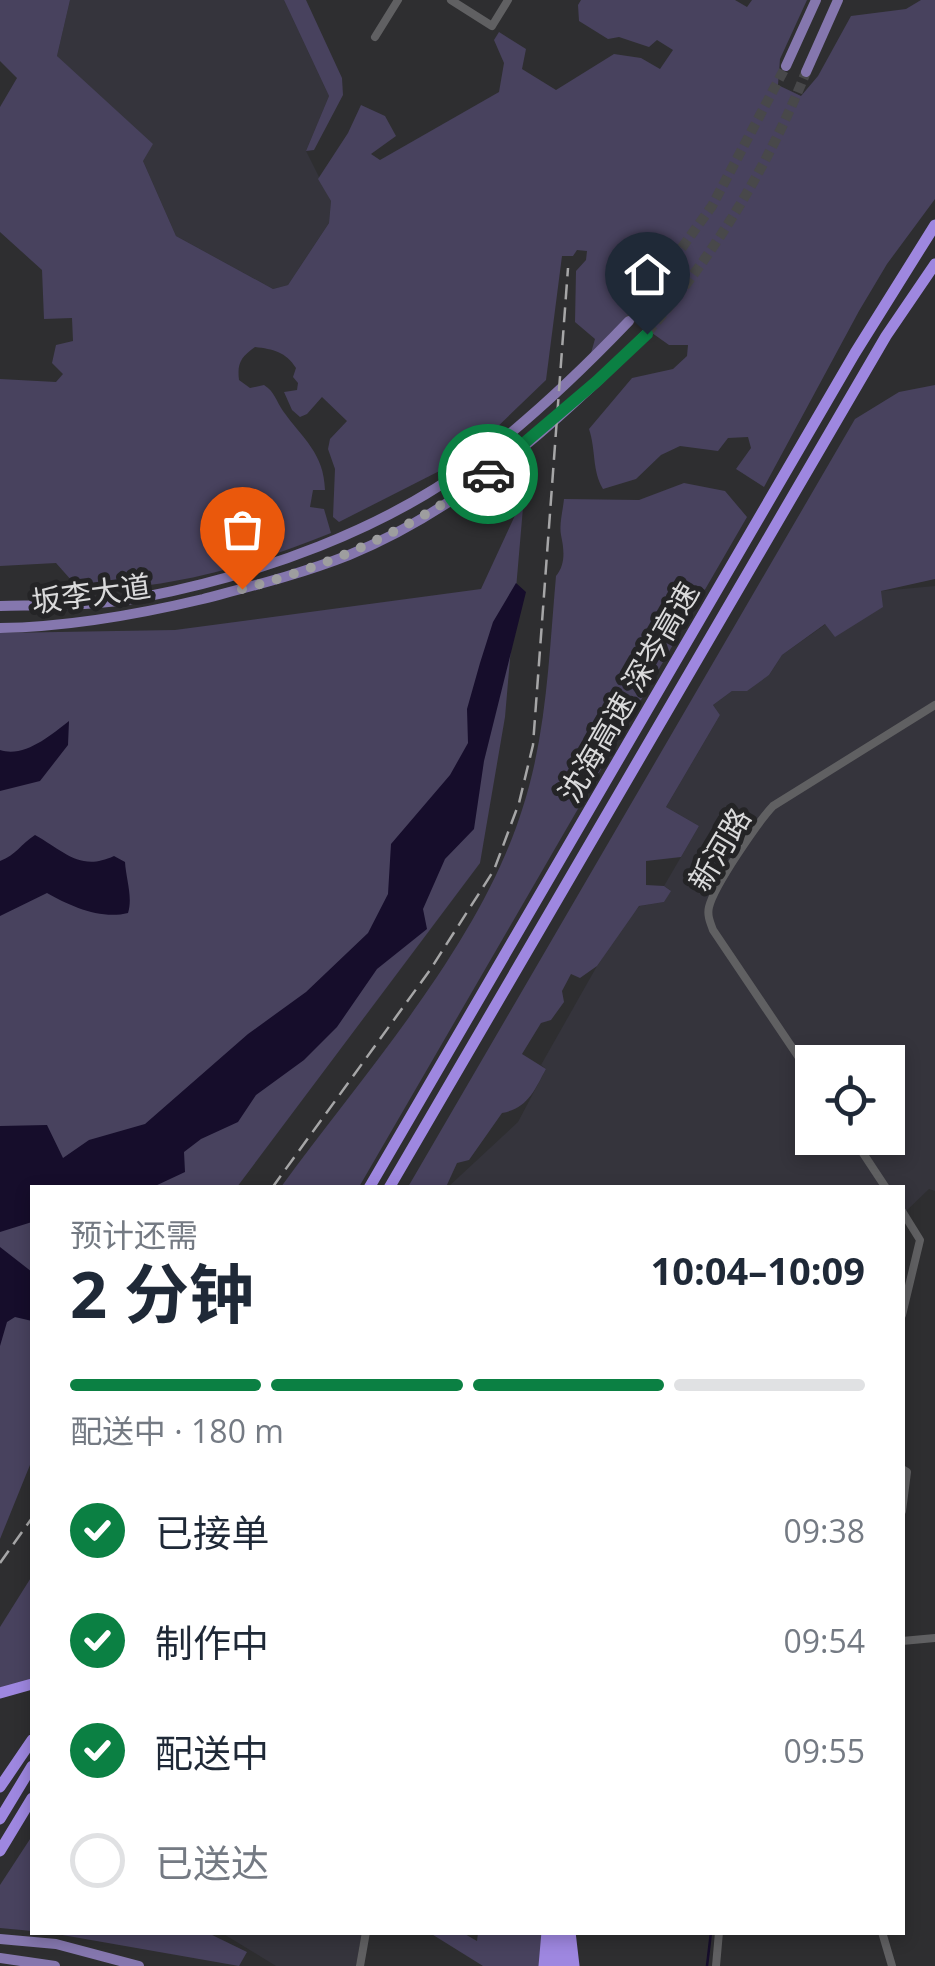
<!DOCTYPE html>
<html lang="zh">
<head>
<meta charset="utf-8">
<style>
	body { margin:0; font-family:"Open Sans","Noto Sans SC",sans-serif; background:#f2f2f3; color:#1f2937; height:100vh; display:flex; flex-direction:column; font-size:38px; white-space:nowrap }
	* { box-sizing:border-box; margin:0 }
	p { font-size:32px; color:#747a83 }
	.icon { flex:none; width:55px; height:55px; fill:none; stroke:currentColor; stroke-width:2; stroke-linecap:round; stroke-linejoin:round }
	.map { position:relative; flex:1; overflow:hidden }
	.panel { position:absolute; left:30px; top:1185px; width:875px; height:750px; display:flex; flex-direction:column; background:#fff; border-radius:0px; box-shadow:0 5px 15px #0003 }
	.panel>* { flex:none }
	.fabs { position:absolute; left:795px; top:1045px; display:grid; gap:20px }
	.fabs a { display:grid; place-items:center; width:110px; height:110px; border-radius:0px; background:#fff; box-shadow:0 5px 15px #0003; font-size:50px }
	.pin { position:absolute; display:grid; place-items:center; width:85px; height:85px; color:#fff; margin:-102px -42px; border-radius:50% 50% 50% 0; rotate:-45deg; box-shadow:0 0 10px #0007 }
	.pin .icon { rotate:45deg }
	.courier { position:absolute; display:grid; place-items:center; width:100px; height:100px; margin:-50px; border:8px solid #0b8043; border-radius:50%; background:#fff; color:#222; box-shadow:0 2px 12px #0007 }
	.summary em { font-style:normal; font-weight:700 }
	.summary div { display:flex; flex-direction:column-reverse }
	.summary { display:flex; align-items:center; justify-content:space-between; height:170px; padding:0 40px }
	h1 { font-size:65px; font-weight:700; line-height:75px }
	.bar { display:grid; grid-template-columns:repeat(4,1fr); gap:15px 10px; align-content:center; height:120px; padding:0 40px }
	.bar i { height:12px; border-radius:8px; background:#e0e1e3 }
	.bar .active { background:#0b8043 }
	.bar p { grid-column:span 4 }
	ol { padding:0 40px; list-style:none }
	li { display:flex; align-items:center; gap:30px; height:110px }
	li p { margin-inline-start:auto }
	li .icon { padding:10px; border-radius:50%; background:#0b8043; color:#fff; stroke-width:4 }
	li:last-child { color:#747a83 }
	li i { width:55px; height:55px; border:5px solid #e0e1e3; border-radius:50% }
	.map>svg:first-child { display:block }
	.built { fill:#35343c; fill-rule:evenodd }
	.green { fill:#48425e }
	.water { fill:#160d2b }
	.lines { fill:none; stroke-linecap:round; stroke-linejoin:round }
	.stream { stroke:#160d2b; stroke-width:2.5 }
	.major-tunnel { stroke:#48484a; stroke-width:10; stroke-dasharray:10 5; stroke-linecap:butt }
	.minor { stroke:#606062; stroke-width:8 }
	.major { stroke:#8577ae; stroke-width:10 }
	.highway { stroke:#9e87e0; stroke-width:11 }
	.rail { stroke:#a6a6a7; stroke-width:2.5; stroke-dasharray:15 8; stroke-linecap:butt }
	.done { stroke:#9e9e9f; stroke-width:10; stroke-dasharray:0 18 }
	.route { stroke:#0b8043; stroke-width:12 }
	.labels { text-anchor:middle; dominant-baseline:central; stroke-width:10; stroke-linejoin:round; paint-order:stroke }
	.street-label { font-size:30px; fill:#dadadb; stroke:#242426 }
</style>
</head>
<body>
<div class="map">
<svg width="935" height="1966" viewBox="0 0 935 1966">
	<rect width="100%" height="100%" fill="#2e2e30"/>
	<path class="built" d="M70 0H284L329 96 306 151 331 201 329 223 288 285 273 289 176 236 143 161 57 56Z
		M935 586V1191L929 1189 903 1214 902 1188H447L518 1122 546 1069 541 1065 597 966 628 918 640 906 664 902 670 890 664 886 699 826 666 807 720 715 713 705 732 691 769 675 782 655 826 624 881 591ZM812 1062H888V1138H812Z
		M222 1933H362L356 1966H276Z"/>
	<path class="green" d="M0 0H70L57 56 153 144 143 161 176 236 273 289 288 285 329 223 331 201 318 179 348 133 361 105 385 116 396 136 371 154 380 160 499 92 504 63 494 40 499 32 526 49 522 69 556 90 614 54 641 58 660 69 673 50 657 40 649 47 619 37 608 39 579 21 578 5 581 0H735L747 7 752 0H807L780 59 778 85 801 96 818 76 851 16 906 9 921 0H935V199L887 264 859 311 764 487 736 469 751 448 748 437 728 438 718 451 680 446 661 455 636 479 603 489C592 471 596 450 589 429L632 378 673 369 687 356 688 345H669L628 316 597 357 591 353 595 339 575 322 576 271 586 260 587 251 577 250 573 256H562L546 380 465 458 339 522 333 517 335 469 328 449 330 439 347 421 322 397 307 414 300 417 292 410 284 392 297 390 298 383 293 377 296 368C286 352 273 349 255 347 241 357 237 363 239 380L250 388 264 385C275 392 276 401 283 411 303 439 324 453 325 490H313L310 507 324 509 331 533C245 567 174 589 80 590L56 563 0 566V379L56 382 63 374 52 363 56 345 73 341 72 318 44 319 42 270 0 232V107L17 78 0 61Z
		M284 0H306L342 78 343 95 314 150 306 151 329 96Z
		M935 385V579L881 591 883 607 835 637 825 624 782 655 769 675 747 691H732L713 705 720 715 666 807 699 826 681 857 646 861V885L664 886 671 891 664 902 639 906 597 966 580 978 571 974 562 991 564 1002 551 1020 541 1023 522 1054 546 1069C534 1091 528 1108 502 1113L469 1160 457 1163 446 1187H408L855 419 899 392Z
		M684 483 725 491 747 517 359 1187H281C364 1073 479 946 522 810 547 734 549 654 556 576 566 564 564 549 561 535 559 524 563 510 564 499L639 500Z
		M524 496 505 717 480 863 237 1187 32 1188V1460L0 1539V633L175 630 481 589Z
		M32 1576V1682L0 1690V1627Z
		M32 1836V1931L0 1928V1885Z
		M51 1933H208L247 1952 239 1966Z
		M430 1933H463L477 1941 478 1933H549L547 1966H483Z"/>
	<path class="water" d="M516 583 526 592 484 761 474 829 445 859 423 909 427 929 377 969 337 1027 304 1060 256 1095 238 1122 201 1139 184 1152 185 1172 153 1187 32 1188V1222L0 1232V1126L47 1125 63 1158 89 1140 145 1124 248 1034 306 992 368 933 388 894 391 844 450 775 468 743 467 709 480 663 493 622Z
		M69 721 68 745 40 781 0 791V750C24 758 50 736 69 721Z
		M35 835C64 851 80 872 114 856L125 862C126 879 133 897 128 913 101 920 70 906 47 893L0 916V861C16 855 21 844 35 835Z
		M0 1247 32 1272V1321L15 1317 7 1322 0 1346Z"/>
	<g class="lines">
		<path class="stream" d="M707 1966 711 1932"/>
		<path class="major-tunnel" d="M629 321 712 206 786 66
			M647 333C714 255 767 169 806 72"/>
		<path class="minor" d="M451 0 492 26 508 0
			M375 37 398 0
			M812 1077 713 930C710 922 707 915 709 907 714 886 758 822 773 806L935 705
			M853 1138 886 1188
			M902 1211 920 1240 902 1315
			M902 1469 907 1472 902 1511
			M902 1641 935 1638
			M882 1932 892 1966
			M360 1966 366 1932
			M716 1966 719 1932"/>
		<path class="major" d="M786 66 816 0
			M806 72 838 0
			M0 606C48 605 97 606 144 597 258 575 385 530 478 459 532 418 583 369 629 321
			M0 628C69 627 136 615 203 599 252 586 301 574 349 555 464 508 560 420 647 333
			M0 1939 56 1944 139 1966
			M0 1958 55 1966"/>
		<path class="highway" d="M369 1188 855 353 935 225
			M389 1188 886 336 935 264
			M0 1693 32 1684
			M0 1787 32 1740
			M0 1819 32 1766
			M0 1851 32 1798
			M554 1932 555 1966
			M563 1932 564 1966
			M570 1932 574 1966
			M544 1966 547 1932"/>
		<path class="rail" d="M272 1188 430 970 494 870 519 803 533 745 568 268
			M0 1563 32 1518"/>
	</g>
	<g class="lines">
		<path class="done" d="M242 589C332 566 412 528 488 474"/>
		<path class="route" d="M488 474 596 382 647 334"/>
	</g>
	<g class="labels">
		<g class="street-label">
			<text transform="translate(91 593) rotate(-8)">坂李大道</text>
			<text transform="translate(628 692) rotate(-60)">沈海高速 深岑高速</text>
			<text transform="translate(719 849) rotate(-59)">新河路</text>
		</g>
	</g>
</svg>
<div class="fabs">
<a><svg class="icon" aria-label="locate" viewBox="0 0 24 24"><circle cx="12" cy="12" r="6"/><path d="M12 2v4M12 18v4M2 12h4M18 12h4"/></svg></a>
</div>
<div class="pin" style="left:242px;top:589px;background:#ea580c"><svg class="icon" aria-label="bag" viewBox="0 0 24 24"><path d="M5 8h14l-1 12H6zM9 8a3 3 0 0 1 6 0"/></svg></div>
<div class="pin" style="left:647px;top:334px;background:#1f2937"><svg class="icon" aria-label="home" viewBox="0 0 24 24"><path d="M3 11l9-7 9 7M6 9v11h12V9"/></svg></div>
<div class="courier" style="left:488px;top:474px"><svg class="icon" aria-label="car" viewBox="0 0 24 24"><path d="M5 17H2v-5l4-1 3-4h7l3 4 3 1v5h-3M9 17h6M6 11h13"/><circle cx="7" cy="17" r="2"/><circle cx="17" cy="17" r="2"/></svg></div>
<section class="panel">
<div class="summary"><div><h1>2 分钟</h1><p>预计还需</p></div><em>10:04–10:09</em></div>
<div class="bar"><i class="active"></i><i class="active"></i><i class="active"></i><i></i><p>配送中 · 180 m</p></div>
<ol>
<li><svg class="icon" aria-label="check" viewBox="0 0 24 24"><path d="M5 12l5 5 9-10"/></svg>已接单<p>09:38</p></li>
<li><svg class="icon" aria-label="check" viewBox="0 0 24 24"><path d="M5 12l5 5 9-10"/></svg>制作中<p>09:54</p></li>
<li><svg class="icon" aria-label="check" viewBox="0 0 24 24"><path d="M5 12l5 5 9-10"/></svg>配送中<p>09:55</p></li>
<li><i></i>已送达</li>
</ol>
</section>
</div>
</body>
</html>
